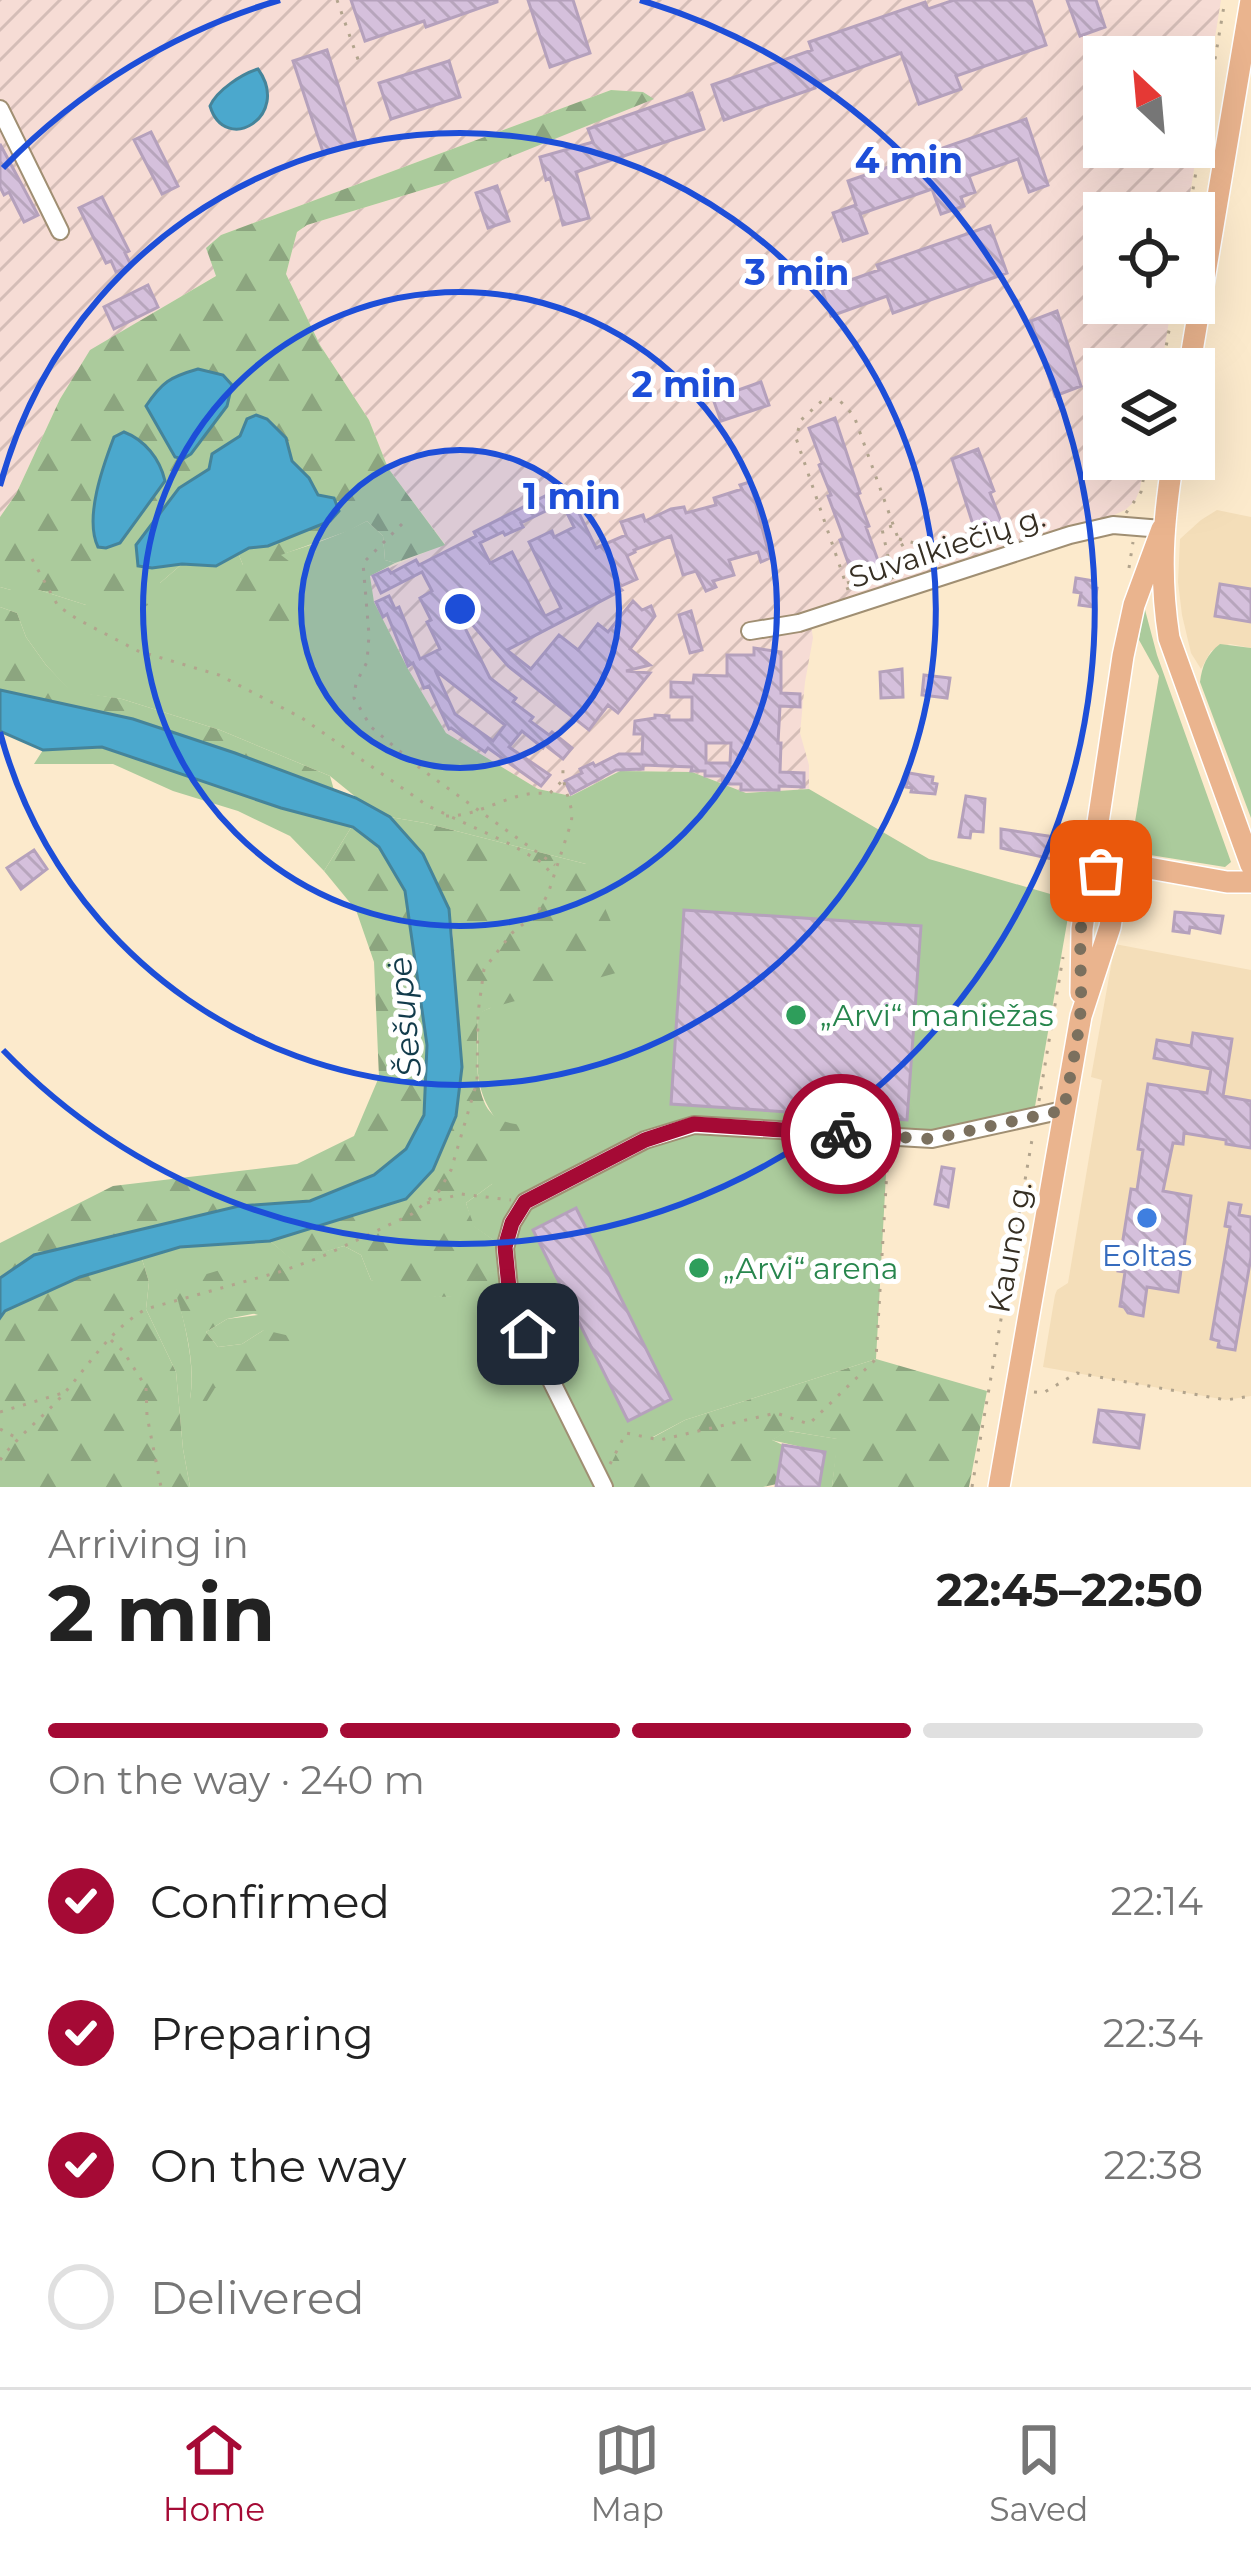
<!DOCTYPE html>
<html lang="en">
<head>
<meta charset="utf-8">
<style>
	body { margin:0; font-family:Montserrat,sans-serif; background:#f6f6f6; color:#222; height:100vh; display:flex; flex-direction:column; font-size:45px; white-space:nowrap }
	* { box-sizing:border-box; margin:0 }
	p { font-size:39px; color:#767676 }
	.icon { flex:none; width:66px; height:66px; fill:none; stroke:currentColor; stroke-width:2; stroke-linecap:round; stroke-linejoin:round }
	.map { position:relative; height:1487px; overflow:hidden }
	.panel { display:flex; flex-direction:column; background:#fff; flex:1 }
	.panel>* { flex:none }
	.needle { width:78px; rotate:334deg }
	.tools { position:absolute; left:1083px; top:36px; display:grid; gap:24px }
	.tools a { display:grid; place-items:center; width:132px; height:132px; border-radius:0px; background:#fff; box-shadow:0 12px 48px #0002; font-size:60px }
	.pin { position:absolute; display:grid; place-items:center; width:102px; height:102px; color:#fff; margin:-51px; border-radius:24px; box-shadow:0 6px 18px #0006 }
	.courier { position:absolute; display:grid; place-items:center; width:120px; height:120px; margin:-60px; border:9px solid #a50a35; border-radius:50%; background:#fff; color:#222; box-shadow:0 3px 15px #0007 }
	.overview em { font-style:normal; font-weight:700 }
	.overview div { display:flex; flex-direction:column-reverse }
	.overview { display:flex; align-items:center; justify-content:space-between; height:204px; padding:0 48px }
	h1 { font-size:78px; font-weight:700; line-height:90px }
	.bar { display:grid; grid-template-columns:repeat(4,1fr); gap:18px 12px; align-content:center; height:144px; padding:0 48px }
	.bar i { height:15px; border-radius:9px; background:#e0e0e0 }
	.bar .active { background:#a50a35 }
	.bar p { grid-column:span 4 }
	ol { padding:0 48px; list-style:none }
	li { display:flex; align-items:center; gap:36px; height:132px }
	li p { margin-inline-start:auto }
	li .icon { padding:12px; border-radius:50%; background:#a50a35; color:#fff; stroke-width:4 }
	li:last-child { color:#767676 }
	li i { width:66px; height:66px; border:6px solid #e0e0e0; border-radius:50% }
	.menu { display:flex; justify-content:space-around; align-items:center; height:168px; border-top:3px solid #e0e0e0; background:#fff; font-size:33px; color:#767676 }
	.menu a { display:grid; justify-items:center; gap:6px }
	.menu .active { color:#a50a35 }
	.map>svg:first-child { display:block }
	.built { fill:#f4deb9 }
	.industrial { fill:url(#industrial-furrows); fill-rule:evenodd }
	.green { fill:#abcb9c; fill-rule:evenodd }
	.forest { fill:url(#forest-firs) }
	.water { fill:#4ba8cd; stroke:#45849a; stroke-width:3 }
	.building { fill:url(#building-back-hatch); stroke:#b5a1bc; stroke-width:3; fill-rule:evenodd }
	.lines { fill:none; stroke-linecap:round; stroke-linejoin:round }
	.minor-casing { stroke:#a08f73; stroke-width:20 }
	.major-casing { stroke:#fff; stroke-width:24 }
	.path { stroke:#b2a48d; stroke-width:3; stroke-dasharray:3 9; stroke-linecap:butt }
	.minor { stroke:#fff; stroke-width:16 }
	.major { stroke:#eab48e; stroke-width:21 }
	.done { stroke:#7b705e; stroke-width:12; stroke-dasharray:0 21.6 }
	.route { stroke:#a50a35; stroke-width:15 }
	.ring { fill:none; stroke:#1d4ed8; stroke-width:6 }
	.leisure-dot { fill:#2e9e5b; stroke:#fff; stroke-width:4.5 }
	.shop-dot { fill:#3f7fe0; stroke:#fff; stroke-width:4.5 }
	.labels { text-anchor:middle; dominant-baseline:central; stroke-width:10; stroke-linejoin:round; paint-order:stroke }
	.street-label { font-size:30px; fill:#362f23; stroke:#fff }
	.leisure-label { font-size:30px; fill:#27864d; stroke:#fff; text-anchor:start }
	.shop-label { font-size:30px; fill:#366cbe; stroke:#fff }
	.water-label { font-size:33px; font-style:italic; fill:#123b4b; stroke:#fff }
	.centre { fill:#1d4ed8; stroke:#fff; stroke-width:6 }
	.ring-label { font-size:36px; text-anchor:middle; font-weight:bold; fill:#1d4ed8; stroke:#fff; stroke-width:10; stroke-linejoin:round; paint-order:stroke }
</style>
</head>
<body>
<div class="map">
<svg width="1251" height="1487" viewBox="0 0 1251 1487">
	<defs>
		<pattern id="industrial-furrows" width="10" height="10" patternUnits="userSpaceOnUse" patternTransform="scale(3)"><rect width="10" height="10" fill="#f6dcd5"/><path d="M-1 1l2-2M0 10L10 0M9 11l2-2" fill="none" stroke="#d4bdb7"/></pattern>
		<pattern id="forest-firs" width="22" height="20" patternUnits="userSpaceOnUse" patternTransform="scale(3)"><rect width="22" height="20" fill="#abcb9c"/><path d="M5 1l3.5 6h-7zM16 11l3.5 6h-7z" fill="#8ca57f"/></pattern>
		<pattern id="building-back-hatch" width="6" height="6" patternUnits="userSpaceOnUse" patternTransform="scale(3)"><rect width="6" height="6" fill="#d5c0dc"/><path d="M-1 5l2 2M0 0l6 6M5-1l2 2" fill="none" stroke="#b7a5bc"/></pattern>
	</defs>
	<rect width="100%" height="100%" fill="#fceacc"/>
	<path class="built" d="M1217 510 1251 517V648L1230 644 1211 651 1201 669 1191 653 1182 615 1178 582 1180 539 1201 520Z
		M1115 944 1251 970V1396L1226 1400 1043 1367 1055 1295 1057 1290 1068 1283 1102 1080 1091 1077Z"/>
	<path class="industrial" d="M0 0H1221L1187 213H1104V303H1172L1161 369H1104V459H1145L1140 489 1135 501 1125 510 1112 516 1113 525 810 619 813 638 805 682 800 733 809 765V789L746 793 692 772 620 771 571 796 538 789 446 733 408 669 374 602 370 576 445 544 388 468 369 420 320 345 286 274 297 232 307 225 445 183 643 92 611 90 221 235 217 275 90 351 60 399 16 494 0 517ZM1104 57H1194V147H1104Z"/>
	<path class="green" d="M367 521 383 536 385 560 395 563 370 576 374 602 408 669 446 733 538 789 571 796 620 771 692 772 746 793 809 789 929 859 1071 900 1033 1118 888 1137 876 1359 685 1420 651 1438 600 1487H190L183 1449 176 1372 146 1309 149 1282 142 1259 180 1247 270 1241 293 1260 344 1246 361 1255 371 1280 437 1297 483 1294 509 1298 505 1248 473 1226 466 1203 492 1184 496 1119C470 1084 479 1055 478 1013L490 1008 586 864 425 823 390 817 357 798 330 776 220 730 122 699 71 692 46 665 26 637 17 613 0 607V587L11 590H39L86 605 159 590 160 583 182 564 216 566 238 553 243 565C285 554 329 541 367 521ZM176 1289 258 1315 227 1319 206 1332 218 1347 242 1344 264 1330 215 1388 190 1399C196 1363 184 1324 176 1289Z
		M1144 606 1157 655 1231 862 1225 867 1144 854 1137 851 1132 840 1159 676 1139 640Z
		M1220 644 1251 648V818L1200 682C1202 666 1207 654 1220 644Z
		M102 747 281 808 352 826 324 871 290 836 238 811 173 791 113 764H34L43 750Z
		M788 1431 838 1439 832 1487H819L824 1452 771 1440Z"/>
	<path class="forest" d="M611 90 643 92 654 99 445 183 307 225 297 232 286 274 320 345 369 420 388 468 445 545 395 563 385 560 383 536 367 521 348 531 281 555 294 565 309 601 302 614 281 625C255 617 239 606 224 583L243 565 238 553 249 547 268 546 330 521 309 477 292 461 286 438 247 419 240 436 212 454 209 469 179 488 152 568 182 564 160 583V599L138 610 86 605 39 590H11L0 587V517L16 494 60 399 90 350 216 276 206 248 221 235Z
		M0 607 17 613 26 637 46 665 71 691 122 699 220 730 330 776 334 790 235 753 133 719 0 690Z
		M390 817 425 823 586 864 627 959 616 973 490 1008 478 1014C478 1043 470 1104 499 1119 506 1123 513 1123 519 1125L522 1147 492 1184 466 1203 474 1226 505 1248 510 1298C473 1292 435 1302 399 1293 389 1290 380 1284 371 1280L361 1255 344 1246 293 1261 270 1241 406 1199 454 992 453 936 449 909 423 854Z
		M352 826 379 847 405 891 427 1045 424 1115 406 1149 374 1175 310 1201 239 1206 93 1240 34 1255 0 1278V1243L113 1186 297 1164 354 1136 379 1077 374 962 356 910 324 871Z
		M260 1258 278 1263 294 1285 278 1309 227 1319 206 1332 218 1347 242 1344 264 1330 290 1336 291 1353 261 1385 215 1388 202 1409 190 1399C196 1363 185 1325 175 1290L190 1279Z
		M142 1259 149 1282 146 1309 176 1372 183 1449 190 1487H0V1318L5 1311 80 1277Z
		M876 1359 987 1391 969 1487H832L837 1439 789 1431 772 1440 783 1445 777 1484 763 1487H600L626 1433 652 1438 685 1420Z"/>
	<path class="water" d="M258 69C292 116 225 156 210 106 217 90 242 74 258 69Z
		M198 369 223 375 232 385 227 406 191 454 183 459 175 457 146 406C162 382 170 377 198 369Z
		M256 415 267 419 286 438 292 461 309 478 318 495 334 498 339 511 330 521 268 546 249 548 216 566 182 564 152 568 138 566 136 545 179 488 209 469 212 454 240 436 247 419Z
		M124 432C145 440 160 459 165 481L120 543 106 548 98 547C84 518 103 466 114 437Z
		M0 690 133 719 235 753 356 798 390 817 423 854 449 909 462 1067 456 1116 433 1170 406 1199 270 1241 180 1247 80 1277 5 1311 0 1318V1278L34 1255 239 1206 310 1201 374 1175 406 1149 424 1115 427 1045 405 891 379 847 353 827 281 808 102 747 43 750 0 731Z"/>
	<path class="building" d="M351 0H497V2L426 27 424 21 365 41Z
		M528 0H573L590 53 550 67Z
		M954 0H1031L1046 45 956 76 961 89 919 104 901 53 814 84 815 88 724 120 712 85 812 50 809 42 925 2 928 9Z
		M1067 0H1096L1105 27 1080 36Z
		M327 50 356 142 323 152 293 61Z
		M449 61 460 97 391 119 379 83Z
		M692 93 704 129 576 172 589 218 563 225 550 178 546 180 540 157 593 142 588 129Z
		M1026 119 1048 185 1029 192 1018 159 969 176 975 192 961 197 964 206 941 214 932 189 860 214 867 233 843 241 833 213 856 205 848 181Z
		M151 132 178 186 162 194 134 140Z
		M0 144 38 215 24 222 9 192 4 195 0 187Z
		M497 186 509 221 488 228 476 193Z
		M102 197 129 251 125 253 131 265 116 272 111 261 106 263 79 208Z
		M990 226 1007 273 893 313 887 296 831 316 822 290 879 270 877 265Z
		M148 285 158 307 114 329 104 307Z
		M1057 311 1081 386 1055 396 1031 321Z
		M761 382 769 405 721 421 713 399Z
		M835 418 860 493 857 494 869 526 866 527 881 569 854 579 840 540 844 539 828 496 831 495 819 465 822 463 809 428Z
		M978 449 994 491 990 493 1002 524 976 534 952 459Z
		M750 482 770 558 761 562 758 552 729 560 734 575 713 581 716 587 706 591 696 571 683 575 671 536 634 550 635 552 627 556 637 579 619 587 622 590 507 650 531 669 559 635 578 650 598 624 608 632 633 601 642 610 651 606 655 616 630 649 650 665 626 671 650 673 618 713 608 705 589 730 508 666 458 608 456 610 490 678 516 698 513 702 533 717 530 721 549 735 552 732 572 748 563 759 545 745 543 748 522 731 509 747 550 775 541 786 488 748 485 752 451 728 449 729 429 686 424 688 413 663 408 666 387 614 383 617 376 602 389 596 395 609 399 607 420 659 440 649 427 622 431 620 420 598 432 591 422 572 381 593 373 576 388 569 391 573 416 560 419 565 476 536 474 532 545 496 547 500 560 493 563 499 580 491 585 502 576 507 596 548 626 535 621 522 643 515 645 521 671 509 684 507 686 513 716 505 714 498 742 489 740 485ZM564 507 574 527 554 537 552 531 529 542 561 608 545 616 512 552 490 563 480 543 503 532 505 535 523 527 521 523 550 509 552 512ZM435 670 505 725 493 741 455 714Z
		M1076 578 1094 581 1093 587 1097 588 1094 607 1079 605 1081 593 1074 592Z
		M1220 584 1251 589V622L1215 616Z
		M691 611 702 650 690 653 679 615Z
		M754 648 781 652V693L800 694V707L780 706 778 743H781L780 772 804 773V787L779 786V790H741V784H722L723 776H705V771H691L692 767 643 765V769L616 770 571 794 565 781 582 773 580 769 593 763 595 766 619 754H642L643 734H634L635 721 655 718V715L669 716V720H692V697H671V682L693 683 694 675 727 676V655H754ZM706 743H731L730 763H706Z
		M902 669 903 697 881 698 880 672Z
		M924 675 950 678 947 698 922 695Z
		M909 773 933 777 932 783 937 784 935 794 911 792 912 788 906 787Z
		M966 796 985 799 983 832 971 831 970 838 959 837Z
		M1001 829 1055 837 1052 859 1001 848Z
		M34 850 47 869 21 889 7 868Z
		M684 910 921 926 907 1120 671 1104Z
		M1175 912 1223 916 1220 933 1190 927 1189 933 1173 931Z
		M1193 1033 1232 1039 1223 1096 1251 1101V1148L1226 1144V1140L1184 1133 1183 1144 1173 1143 1163 1191 1191 1196 1178 1292 1147 1287 1143 1316 1128 1313 1124 1307 1120 1306 1125 1272 1118 1271 1131 1189 1137 1190 1143 1150 1138 1149 1148 1084 1207 1093 1211 1069 1154 1058 1157 1040 1191 1046Z
		M942 1167 954 1169 948 1207 935 1204Z
		M1229 1203 1241 1205 1239 1215 1251 1217V1257L1235 1350 1218 1347 1219 1341 1211 1339 1230 1227 1225 1226Z
		M576 1208 671 1399 628 1421 533 1230Z
		M1099 1410 1144 1415 1139 1448 1094 1442Z
		M783 1445 825 1452 819 1487H776Z"/>
	<g class="lines">
		<defs>
			<path id="minor" d="M0 109 60 231
				M750 631 799 623 1070 535 1113 525 1162 529
				M604 1487 510 1298 505 1248 512 1223 525 1202 645 1140 694 1125 932 1139 1063 1110"/>
			<path id="major" d="M1189 369 1251 0
				M1173 459C1163 523 1159 574 1169 638L1251 865
				M1089 884 1101 870 1115 862 1227 882H1251
				M1081 993 1082 929 1123 656 1134 605 1162 529
				M999 1487 1081 1016 1110 927 1116 890 1122 876 1134 865"/>
		</defs>
		<use href="#minor" class="minor-casing"/>
		<use href="#major" class="major-casing"/>
		<path class="path" d="M337 0 360 65
			M1189 213 1225 0
			M1162 369 1174 303
			M1126 513 1141 492 1147 459
			M402 524 363 563 369 635 367 662 356 683 354 698 371 727 421 769 555 865
			M892 526 882 529 893 579
			M899 539 960 555
			M32 559 58 606 77 619 138 651 219 675 302 718 428 806 512 845 541 862 552 874
			M1129 568 1133 542
			M847 583 884 571 887 560
			M848 590 796 438 801 420 825 398 840 401 854 416 898 538 918 571
			M446 816C482 817 513 788 549 794L563 780
			M1039 1101 1063 957
			M427 1203 461 1194 511 1200
			M111 1340 123 1351 146 1387 147 1416 161 1487
			M1034 1392 1043 1393 1077 1373 1226 1400 1251 1396
			M0 1412 63 1393
			M0 1429 15 1437
			M0 1460C18 1436 40 1420 60 1398 88 1367 109 1330 146 1309L279 1272 319 1258 412 1214 439 1191 451 1170 477 1082 478 1013 484 969 512 933 537 913 548 894 571 823C575 805 562 790 563 770
			M610 1464 626 1433 660 1440 776 1413 809 1424 876 1359 888 1152
			M972 1487 1033 1134"/>
		<use href="#minor" class="minor"/>
		<use href="#major" class="major"/>
	</g>
	<g class="lines">
		<path class="done" d="M841 1134 932 1139 1064 1110C1069 1079 1077 1048 1080 1017 1085 971 1069 908 1101 871"/>
		<path class="route" d="M528 1334 510 1298 505 1247 512 1223 525 1202 645 1140 694 1124 841 1134"/>
	</g>
	<circle cx="460" cy="609" r="159" fill="#1d4ed8" fill-opacity=".12"/>
	<g class="ring">
		<circle cx="460" cy="609" r="159"/>
		<circle cx="460" cy="609" r="317"/>
		<path d="M0 486A476 476 0 1 1 0 732"/>
		<path d="M3 168A635 635 0 0 1 280 0M640 0A635 635 0 1 1 3 1050"/>
	</g>
	<g class="leisure-dot">
		<circle cx="796" cy="1015" r="12"/>
		<circle cx="699" cy="1268" r="12"/>
	</g>
	<circle class="shop-dot" cx="1147" cy="1218" r="12"/>
	<g class="labels">
		<g class="street-label">
			<text transform="translate(947 547) rotate(-18)">Suvalkiečių g.</text>
			<text transform="translate(1010 1247) rotate(-80)">Kauno g.</text>
		</g>
		<g class="leisure-label">
			<text x="820" y="1015">„Arvi“ maniežas</text>
			<text x="723" y="1268">„Arvi“ arena</text>
		</g>
		<g class="shop-label">
			<text x="1147" y="1255">Eoltas</text>
		</g>
		<g class="water-label">
			<text transform="translate(404 1017) rotate(-95)">Šešupė</text>
		</g>
	</g>
	<circle cx="460" cy="609" r="18" class="centre"/>
	<g class="ring-label">
		<text x="909" y="173">4 min</text>
		<text x="797" y="285">3 min</text>
		<text x="684" y="397">2 min</text>
		<text x="572" y="509">1 min</text>
	</g>
</svg>
<div class="tools">
<a><svg class="needle" viewBox="-14 -14 28 28"><path d="M0-13l5 13h-10z" fill="#e53935"/><path d="M0 13l5-13h-10z" fill="#767676"/></svg></a>
<a><svg class="icon" aria-label="locate" viewBox="0 0 24 24"><circle cx="12" cy="12" r="6"/><path d="M12 2v4M12 18v4M2 12h4M18 12h4"/></svg></a>
<a><svg class="icon" aria-label="layers" viewBox="0 0 24 24"><path d="M12 4l9 5-9 5-9-5zM3 14l9 5 9-5"/></svg></a>
</div>
<div class="pin" style="left:1101px;top:871px;background:#ea580c"><svg class="icon" aria-label="bag" viewBox="0 0 24 24"><path d="M5 8h14l-1 12H6zM9 8a3 3 0 0 1 6 0"/></svg></div>
<div class="pin" style="left:528px;top:1334px;background:#1f2937"><svg class="icon" aria-label="home" viewBox="0 0 24 24"><path d="M3 11l9-7 9 7M6 9v11h12V9"/></svg></div>
<div class="courier" style="left:841px;top:1134px"><svg class="icon" aria-label="bike" viewBox="0 0 24 24"><circle cx="6" cy="16" r="4"/><circle cx="18" cy="16" r="4"/><path d="M6 16l4-8h5l3 8M10 8l3 8H6M13 5h3"/></svg></div>
</div>
<section class="panel">
<div class="overview"><div><h1>2 min</h1><p>Arriving in</p></div><em>22:45–22:50</em></div>
<div class="bar"><i class="active"></i><i class="active"></i><i class="active"></i><i></i><p>On the way · 240 m</p></div>
<ol>
<li><svg class="icon" aria-label="check" viewBox="0 0 24 24"><path d="M5 12l5 5 9-10"/></svg>Confirmed<p>22:14</p></li>
<li><svg class="icon" aria-label="check" viewBox="0 0 24 24"><path d="M5 12l5 5 9-10"/></svg>Preparing<p>22:34</p></li>
<li><svg class="icon" aria-label="check" viewBox="0 0 24 24"><path d="M5 12l5 5 9-10"/></svg>On the way<p>22:38</p></li>
<li><i></i>Delivered</li>
</ol>
</section>
<nav class="menu">
<a class="active"><svg class="icon" aria-label="home" viewBox="0 0 24 24"><path d="M3 11l9-7 9 7M6 9v11h12V9"/></svg>Home</a>
<a><svg class="icon" aria-label="map" viewBox="0 0 24 24"><path d="M3 6l6-2 6 2 6-2v14l-6 2-6-2-6 2zM9 4v14M15 6v14"/></svg>Map</a>
<a><svg class="icon" aria-label="saved" viewBox="0 0 24 24"><path d="M7 4h10v16l-5-4-5 4z"/></svg>Saved</a>
</nav>
</body>
</html>
